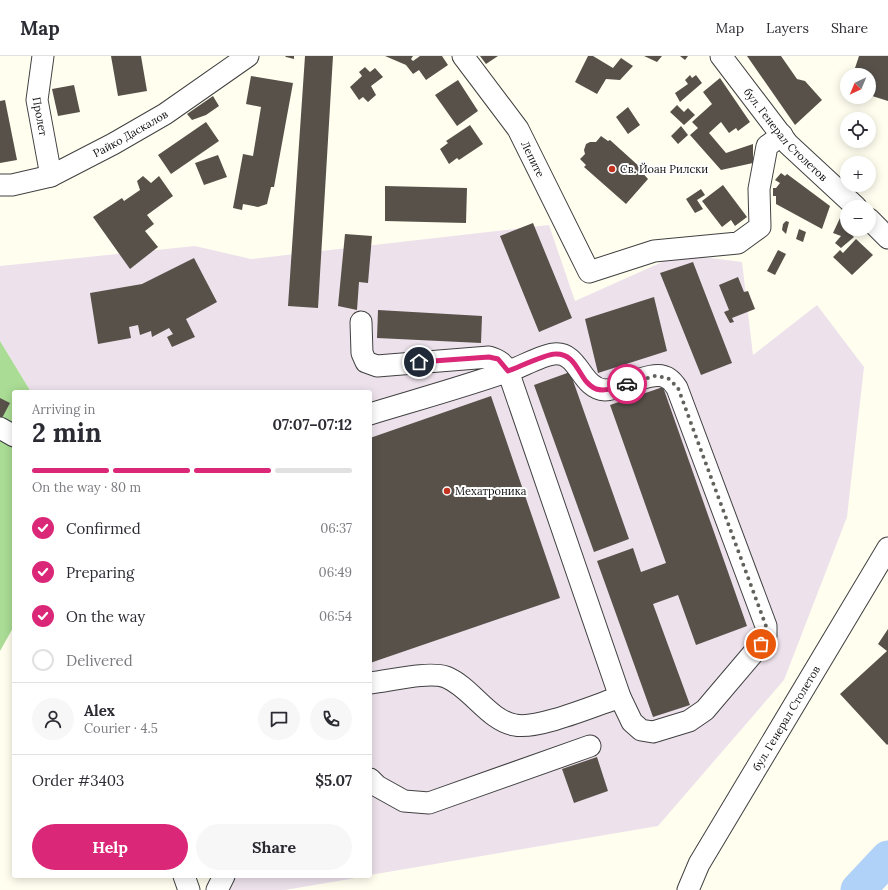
<!DOCTYPE html>
<html lang="en">
<head>
<meta charset="utf-8">
<style>
	body { margin:0; font-family:Lora,serif; background:#f7f7f7; color:#2b2b33; height:100vh; display:flex; flex-direction:column; font-size:15px; white-space:nowrap }
	* { box-sizing:border-box; margin:0 }
	p { font-size:13px; color:#7c7c81 }
	.icon { flex:none; width:22px; height:22px; fill:none; stroke:currentColor; stroke-width:2; stroke-linecap:round; stroke-linejoin:round }
	.map { position:relative; flex:1; overflow:hidden }
	.drawer { position:absolute; left:12px; top:334px; width:360px; height:488px; display:flex; flex-direction:column; background:#fff; border-radius:4px; box-shadow:0 2px 10px #0003 }
	.drawer>* { flex:none }
	.needle { width:26px; rotate:224deg }
	.controls { position:absolute; left:840px; top:12px; display:grid; gap:8px }
	.controls a { display:grid; place-items:center; width:36px; height:36px; border-radius:50%; background:#fff; box-shadow:0 2px 10px #0003; font-size:20px }
	.pin { position:absolute; display:grid; place-items:center; width:34px; height:34px; color:#fff; margin:-17px; border:2px solid #fff; border-radius:50%; box-shadow:0 1px 4px #0007 }
	.courier { position:absolute; display:grid; place-items:center; width:40px; height:40px; margin:-20px; border:3px solid #db2777; border-radius:50%; background:#fff; color:#222; box-shadow:0 1px 5px #0007 }
	.summary em { font-style:normal; font-weight:700 }
	.summary div { display:flex; flex-direction:column-reverse }
	.summary { display:flex; align-items:center; justify-content:space-between; height:68px; padding:0 20px }
	h1 { font-size:26px; font-weight:700; line-height:30px }
	.bar { display:grid; grid-template-columns:repeat(4,1fr); gap:6px 4px; align-content:center; height:48px; padding:0 20px }
	.bar i { height:5px; border-radius:3px; background:#e1e1e2 }
	.bar .active { background:#db2777 }
	.bar p { grid-column:span 4 }
	.line { display:flex; align-items:center; gap:10px; padding:0 20px; border-top:1px solid #e1e1e2 }
	.line div { flex:1 }
	.round { display:grid; place-items:center; flex:none; width:42px; height:42px; border-radius:21px; background:#f7f7f7 }
	ol { padding:0 20px; list-style:none }
	li { display:flex; align-items:center; gap:12px; height:44px }
	li p { margin-inline-start:auto }
	li .icon { padding:4px; border-radius:50%; background:#db2777; color:#fff; stroke-width:4 }
	li:last-child { color:#7c7c81 }
	li i { width:22px; height:22px; border:2px solid #e1e1e2; border-radius:50% }
	.action { display:flex; gap:8px; margin-top:auto; padding:8px 20px }
	.action a { flex:1; height:46px; border-radius:24px; background:#db2777; color:#fff; font-size:16px; font-weight:700; line-height:46px; text-align:center }
	.action a+a { background:#f7f7f7; color:#2b2b33 }
	header { display:flex; align-items:center; gap:24px; box-sizing:border-box; height:56px; padding:0 20px; background:#fff; border-bottom:1px solid #e1e1e2 }
	header strong { font-size:19px }
	nav { display:flex; gap:22px; margin-inline-start:auto; font-size:14px }
	.map>svg:first-child { display:block }
	.industrial { fill:#ede2ec }
	.forest { fill:#aadc95 }
	.lines { fill:none; stroke-linecap:round; stroke-linejoin:round }
	.river { stroke:#b1d2f8; stroke-width:35 }
	.building { fill:#57514a }
	.minor-casing { stroke:#414141; stroke-width:23 }
	.minor { stroke:#fff; stroke-width:21 }
	.done { stroke:#62625d; stroke-width:4; stroke-dasharray:0 7.2 }
	.route { stroke:#db2777; stroke-width:5 }
	.poi-dot { fill:#c33420; stroke:#fff; stroke-width:1.5 }
	.labels { text-anchor:middle; dominant-baseline:central; stroke-width:4; stroke-linejoin:round; paint-order:stroke }
	.street-label { font-size:11px; fill:#0e0e0e; stroke:#fff }
	.poi-label { font-size:11px; fill:#0e0e0e; stroke:#fff; text-anchor:start }
</style>
</head>
<body>
<header>
<strong>Map</strong>
<nav><a>Map</a><a>Layers</a><a>Share</a></nav>
</header>
<div class="map">
<svg width="888" height="834" viewBox="0 0 888 834">
	<rect width="100%" height="100%" fill="#fffeef"/>
	<path class="industrial" d="M549 169 575 245 680 198 742 206 753 299 817 249 864 311 847 461 784 624 658 770 370 819V336H31L0 285V210L195 190 251 203Z
		M222 820H367L285 834H224Z"/>
	<path class="forest" d="M0 285 31 336H14V570L0 595Z"/>
	<g class="lines">
		<path class="river" d="M858 834 888 802"/>
	</g>
	<path class="building" d="M111 0H141L147 35 118 40Z
		M285 0H294V3L286 1Z
		M305 0H333L318 252 288 250Z
		M385 0H413L411 3 413 5 420 0H442L448 9 426 24 419 14 413 18 406 9Z
		M480 0H498L486 8Z
		M588 0H593L613 12 621 2 633 10 620 24 606 23 597 38 575 26Z
		M644 0H662L657 6Z
		M680 0H688L685 4Z
		M747 0H781L797 23 805 25 822 44 795 69Z
		M859 0H888V45L869 39V19H856L858 13 855 12Z
		M365 11 370 16 375 12 383 21 371 30 376 39 368 46 363 41 359 44 350 31 362 20 359 16Z
		M690 19 692 22 696 19 702 27 680 46 675 37 688 28 685 24Z
		M251 20 293 27 274 131H271L267 148 258 151 243 148 242 154 233 152 243 98 253 100 261 51 246 48Z
		M720 22 750 66 738 75 736 72 729 77 721 66 709 77 726 97 753 88V107L721 114 690 79 698 72 692 66 712 48 703 36Z
		M458 24 478 55 457 70 435 39Z
		M74 29 80 56 58 60 52 33Z
		M213 40 219 50 206 59 192 64 187 58Z
		M5 44 17 104 0 107V45Z
		M677 49 684 56 688 52 695 59 684 69 670 56Z
		M628 51 640 69 628 78 616 61Z
		M206 66 219 85 171 118 158 99Z
		M470 69 483 88 459 104 457 102 449 108 440 93 448 87 446 85Z
		M681 70 688 79 678 88 671 80Z
		M601 80 608 85 610 84 641 112 639 113 648 123 626 148 584 111 586 109 580 103 585 98 584 94 586 88 590 86H596Z
		M218 99 227 121 204 129 195 107Z
		M781 117 785 120 787 118 830 150 822 173 776 148V140H773V132H776L780 127 775 124Z
		M143 120 151 127 159 120 173 140 147 159 154 168 145 175 158 191 130 213 93 161 122 142 124 145 140 134 137 125Z
		M723 129 747 161 735 170 731 164 722 171 702 145Z
		M385 130 467 132 466 167 385 165Z
		M701 133 705 139 697 144 703 153 695 157 686 143Z
		M840 162 847 166 845 173 854 181 841 192 835 187 841 180 833 177Z
		M786 165 789 166 786 178 782 174 783 168Z
		M533 167 572 262 539 276 500 180Z
		M799 173 806 176 803 186 796 183Z
		M345 178 372 180 368 227 359 226 357 254 338 250Z
		M856 183 873 199 852 219 833 201 840 194 843 197Z
		M778 194 786 198 775 219 767 215Z
		M194 202 217 246 186 263 195 281 172 291 167 281 173 278 169 272 152 281 151 275 140 279 138 269 129 271 131 282 98 288 90 237 142 228Z
		M693 206 732 307 701 319 660 217Z
		M738 221 744 236 748 235 755 253 732 262 734 266 730 267 724 256 729 254 719 229Z
		M654 241 667 295 598 317 585 263Z
		M378 254 482 260 481 287 377 282Z
		M570 316 629 483 594 496 534 329Z
		M663 331 747 570 696 589 678 539 653 548 690 649 653 661 597 505 633 492 641 516 666 507 610 349Z
		M491 340 560 542 370 607V382Z
		M0 342 10 347 2 362 0 361Z
		M888 573V688L887 689 840 638 887 595 878 588Z
		M597 701 608 735 574 747 562 713Z"/>
	<g class="lines">
		<defs>
			<g id="minor">
				<path id="s1" d="M43 0 37 44 51 120"/>
				<path id="s2" d="M463 0 518 73 589 216 654 195 738 187 760 171 759 133 767 90 782 79"/>
				<path id="s3" d="M721 0 788 88 856 151"/>
				<path id="s4" d="M0 129H12L51 120 113 88 165 58 248 0"/>
				<path d="M869 163 888 182"/>
				<path d="M361 266 362 297 366 306 377 310 489 301C499 304 503 307 508 315L620 641 632 666 641 674 653 676 689 665 705 654 761 588 766 580V570L677 332C675 329 672 325 669 323 653 311 623 334 605 334 581 333 579 295 554 298 542 299 521 311 509 315 463 331 416 344 370 358"/>
				<path d="M0 372 14 380"/>
				<path d="M370 627C390 625 427 615 446 621 471 631 489 665 515 669 537 674 596 649 620 641"/>
				<path d="M370 723 377 730 404 745 429 747 590 690"/>
				<path d="M184 820 189 834"/>
				<path d="M217 834 224 820"/>
				<path id="s5" d="M688 834 699 808 888 492"/>
			</g>
		</defs>
		<use href="#minor" class="minor-casing"/>
		<use href="#minor" class="minor"/>
	</g>
	<g class="lines">
		<path class="done" d="M627 328 655 320 668 322 678 332 766 570V580L761 588"/>
		<path class="route" d="M419 306 489 301 498 303 508 315C519 311 546 298 555 298 579 297 578 326 596 333 606 336 618 331 627 328"/>
	</g>
	<g class="poi-dot">
		<circle cx="612" cy="113" r="4"/>
		<circle cx="447" cy="435" r="4"/>
	</g>
	<g class="labels">
		<g class="street-label">
			<text stroke="none"><textPath href="#s1" startOffset="61">Пролет</textPath></text>
			<text stroke="none"><textPath href="#s4" startOffset="142">Райко Даскалов</textPath></text>
			<text stroke="none"><textPath href="#s3" startOffset="102">бул. Генерал Столетов</textPath></text>
			<text stroke="none"><textPath href="#s2" startOffset="125">Лепите</textPath></text>
			<text stroke="none"><textPath href="#s5" startOffset="198">бул. Генерал Столетов</textPath></text>
		</g>
		<g class="poi-label">
			<text x="620" y="113">Св. Йоан Рилски</text>
			<text x="455" y="435">Мехатроника</text>
		</g>
	</g>
</svg>
<div class="controls">
<a><svg class="needle" viewBox="-14 -14 28 28"><path d="M0-13l5 13h-10z" fill="#e53935"/><path d="M0 13l5-13h-10z" fill="#7c7c81"/></svg></a>
<a><svg class="icon" aria-label="locate" viewBox="0 0 24 24"><circle cx="12" cy="12" r="6"/><path d="M12 2v4M12 18v4M2 12h4M18 12h4"/></svg></a>
<a>+</a>
<a>−</a>
</div>
<div class="pin" style="left:761px;top:588px;background:#ea580c"><svg class="icon" aria-label="bag" viewBox="0 0 24 24"><path d="M5 8h14l-1 12H6zM9 8a3 3 0 0 1 6 0"/></svg></div>
<div class="pin" style="left:419px;top:306px;background:#1f2937"><svg class="icon" aria-label="home" viewBox="0 0 24 24"><path d="M3 11l9-7 9 7M6 9v11h12V9"/></svg></div>
<div class="courier" style="left:627px;top:328px"><svg class="icon" aria-label="car" viewBox="0 0 24 24"><path d="M5 17H2v-5l4-1 3-4h7l3 4 3 1v5h-3M9 17h6M6 11h13"/><circle cx="7" cy="17" r="2"/><circle cx="17" cy="17" r="2"/></svg></div>
<section class="drawer">
<div class="summary"><div><h1>2 min</h1><p>Arriving in</p></div><em>07:07–07:12</em></div>
<div class="bar"><i class="active"></i><i class="active"></i><i class="active"></i><i></i><p>On the way · 80 m</p></div>
<ol>
<li><svg class="icon" aria-label="check" viewBox="0 0 24 24"><path d="M5 12l5 5 9-10"/></svg>Confirmed<p>06:37</p></li>
<li><svg class="icon" aria-label="check" viewBox="0 0 24 24"><path d="M5 12l5 5 9-10"/></svg>Preparing<p>06:49</p></li>
<li><svg class="icon" aria-label="check" viewBox="0 0 24 24"><path d="M5 12l5 5 9-10"/></svg>On the way<p>06:54</p></li>
<li><i></i>Delivered</li>
</ol>
<div class="line" style="height:72px"><a class="round"><svg class="icon" aria-label="person" viewBox="0 0 24 24"><circle cx="12" cy="8" r="4"/><path d="M4 21q1-7 8-7t8 7"/></svg></a><div><b>Alex</b><p>Courier · 4.5</p></div><a class="round"><svg class="icon" aria-label="chat" viewBox="0 0 24 24"><path d="M4 5h16v11H9l-5 4z"/></svg></a><a class="round"><svg class="icon" aria-label="phone" viewBox="0 0 24 24"><path d="M5 4h4l2 5-3 2q2 4 5 5l2-3 5 2v4C11 20 4 13 5 4z"/></svg></a></div>
<div class="line" style="height:52px"><div>Order #3403</div><b>$5.07</b></div>
<div class="action"><a>Help</a><a>Share</a></div>
</section>
</div>
</body>
</html>
